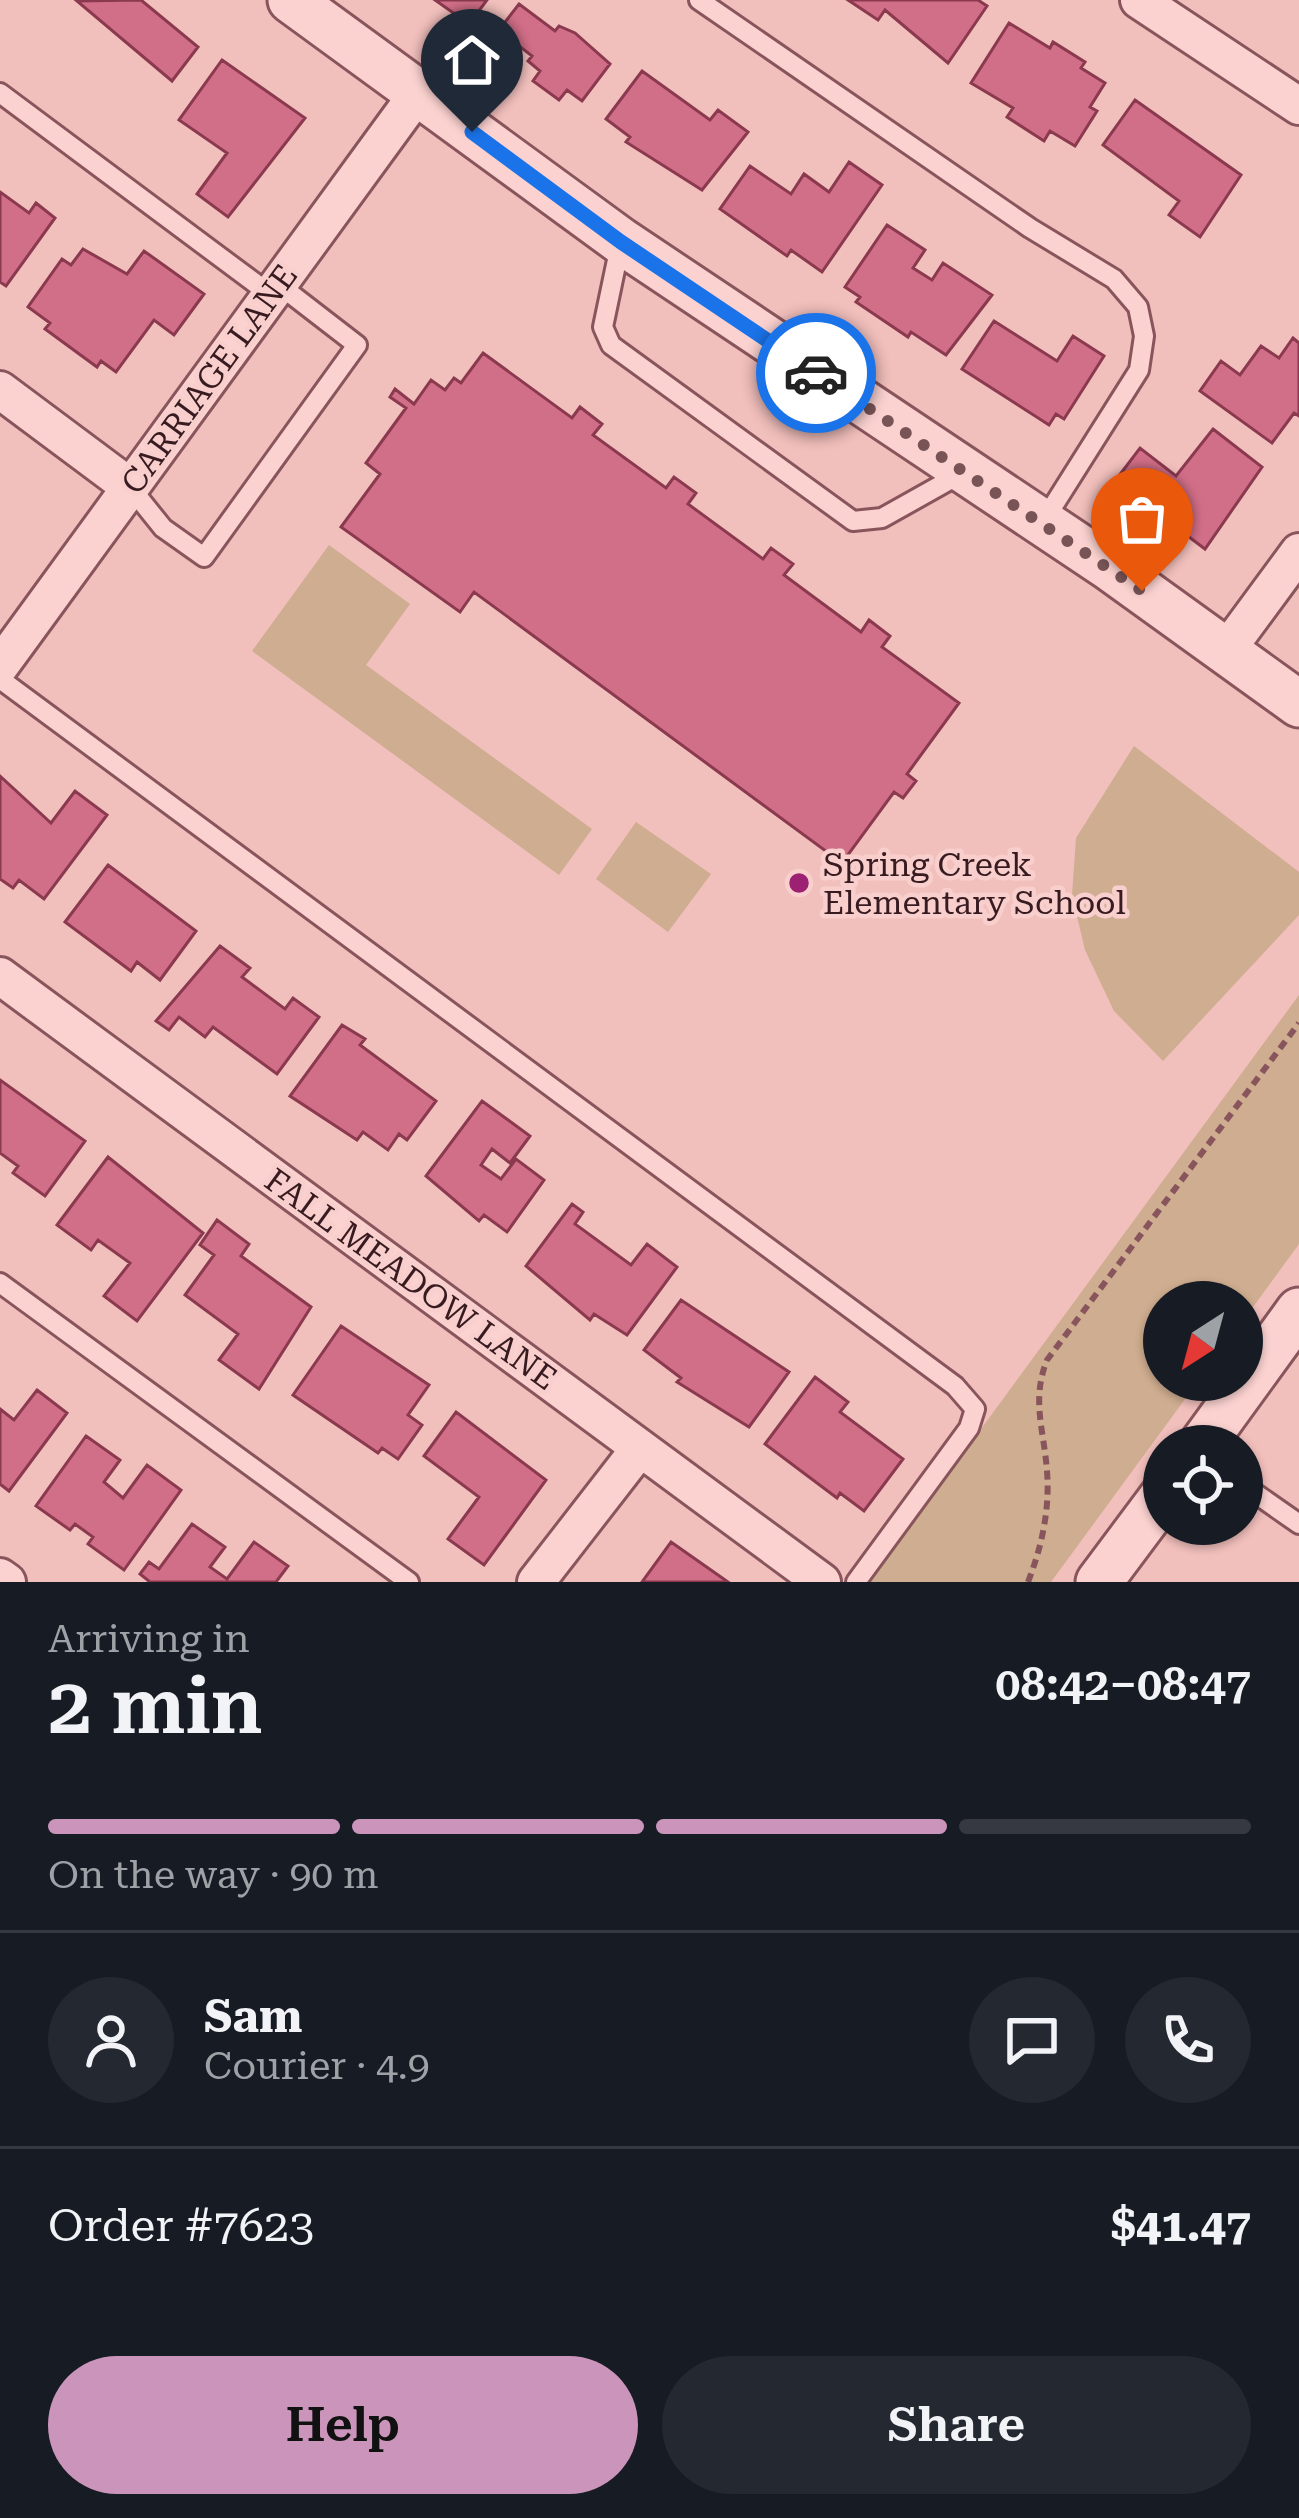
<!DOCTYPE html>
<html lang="en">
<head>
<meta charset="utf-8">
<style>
	body { margin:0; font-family:"Roboto Serif",serif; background:#242831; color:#f1f3f6; height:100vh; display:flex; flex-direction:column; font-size:45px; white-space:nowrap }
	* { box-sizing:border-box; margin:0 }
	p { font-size:39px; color:#9ea1a6 }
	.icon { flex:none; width:66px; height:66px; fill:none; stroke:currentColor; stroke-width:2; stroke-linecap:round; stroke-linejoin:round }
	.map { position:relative; height:1582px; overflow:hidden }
	.side { display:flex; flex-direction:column; background:#171b24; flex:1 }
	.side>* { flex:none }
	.needle { width:78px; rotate:216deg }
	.tools { position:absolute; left:1143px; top:1281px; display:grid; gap:24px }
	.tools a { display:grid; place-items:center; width:120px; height:120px; border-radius:50%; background:#171b24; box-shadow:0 3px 9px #0004; font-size:60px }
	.pin { position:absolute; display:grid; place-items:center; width:102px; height:102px; color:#fff; margin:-123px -51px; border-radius:50% 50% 50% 0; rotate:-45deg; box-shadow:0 0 12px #0007 }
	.pin .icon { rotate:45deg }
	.courier { position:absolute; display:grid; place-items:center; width:120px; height:120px; margin:-60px; border:9px solid #1a73e8; border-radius:50%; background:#fff; color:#222; box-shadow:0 3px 15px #0007 }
	.overview em { font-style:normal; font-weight:600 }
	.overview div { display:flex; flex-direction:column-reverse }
	.overview { display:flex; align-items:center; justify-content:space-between; height:204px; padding:0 48px }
	h1 { font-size:78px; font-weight:600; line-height:90px }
	.bar { display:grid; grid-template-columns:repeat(4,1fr); gap:18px 12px; align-content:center; height:144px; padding:0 48px }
	.bar i { height:15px; border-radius:9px; background:#363941 }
	.bar .selected { background:#cb94bb }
	.bar p { grid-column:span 4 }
	.line { display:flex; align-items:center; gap:30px; padding:0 48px; border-top:3px solid #363941 }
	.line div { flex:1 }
	.round { display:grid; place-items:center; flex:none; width:126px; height:126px; border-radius:63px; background:#242831 }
	.primary-button { display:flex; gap:24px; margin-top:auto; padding:24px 48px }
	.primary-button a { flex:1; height:138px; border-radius:72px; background:#cb94bb; color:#111; font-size:48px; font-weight:600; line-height:138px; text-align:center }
	.primary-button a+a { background:#242831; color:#f1f3f6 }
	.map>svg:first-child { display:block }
	.green { fill:#cfad90 }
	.building { fill:#d26f88; stroke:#8a394f; stroke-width:3 }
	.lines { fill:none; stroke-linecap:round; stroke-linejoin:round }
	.service-casing { stroke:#89555c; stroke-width:24 }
	.minor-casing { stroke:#89555c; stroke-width:42 }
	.tertiary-casing { stroke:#89555c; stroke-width:51 }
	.path { stroke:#89555c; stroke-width:6; stroke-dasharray:9 6; stroke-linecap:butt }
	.service { stroke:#fbd2d0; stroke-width:18 }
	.minor { stroke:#fbd2d0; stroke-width:36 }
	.tertiary { stroke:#fbd2d0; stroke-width:45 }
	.done { stroke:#785457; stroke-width:12; stroke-dasharray:0 21.6 }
	.route { stroke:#1a73e8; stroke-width:15 }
	.poi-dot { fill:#9c2173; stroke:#f8cfcc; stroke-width:4.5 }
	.labels { text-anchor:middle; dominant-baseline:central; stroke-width:9; stroke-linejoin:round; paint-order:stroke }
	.street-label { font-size:33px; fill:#371b20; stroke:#f8cfcc }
	.poi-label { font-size:33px; fill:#371b20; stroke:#f8cfcc; text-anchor:start }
</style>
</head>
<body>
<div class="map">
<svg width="1299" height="1582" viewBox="0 0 1299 1582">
	<rect width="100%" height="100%" fill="#f1bfbc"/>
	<path class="green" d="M329 545 410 604 366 665 592 829 559 875 252 651Z
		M1134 746 1299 872V915L1163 1061 1114 1011 1085 950 1072 895 1076 838Z
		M636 822 711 874 668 932 596 879Z
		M1299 995V1244L1242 1322V1302H1164V1380H1199L1051 1582H869Z"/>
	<path class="building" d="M141 0 198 47 172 81 77 1Z
		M435 0H487L469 24Z
		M848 0H978L987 6 948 63 885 10 878 20Z
		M519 4 555 31 559 26 575 33 610 64 582 101 567 90 559 100 533 81 540 71 528 61 532 56 499 30Z
		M1009 23 1050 48 1053 42 1085 62 1081 68 1105 83 1090 107 1097 111 1075 146 1050 131 1044 141 1007 117 1013 108 971 83Z
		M222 60 305 118 228 217 197 194 227 153 179 120Z
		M642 71 710 120 718 110 748 132 702 190 626 142 630 137 606 119Z
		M1135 100 1241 175 1200 237 1169 215 1179 201 1103 145Z
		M849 162 882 185 822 272 791 250 787 256 720 209 750 166 791 194 804 174 829 192Z
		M0 192 29 213 36 203 55 218 6 286 0 282Z
		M887 225 925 250 913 268 932 280 943 263 992 295 946 355 911 332 908 337 856 302 860 297 845 287Z
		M83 249 127 274 144 251 204 294 174 335 154 320 116 372 101 361 97 367 45 329 50 323 28 307 62 259 71 265Z
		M994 321 1057 361 1073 336 1104 356 1064 419 1056 414 1049 425 962 369Z
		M1293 338 1299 343V416L1294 413 1272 443 1200 391 1221 361 1240 375 1261 346 1279 358Z
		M483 353 572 418 580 407 602 424 593 435 666 488 674 477 696 493 688 504 763 559 771 548 793 564 784 575 861 632 869 620 890 636 882 647 959 703 907 774 916 781 903 798 894 792 842 863 474 592 460 612 341 527 380 474 366 463 406 408 390 397 395 389 414 404 431 380 445 390 454 378 461 383Z
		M1213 429 1262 467 1205 549 1115 481 1140 448 1176 476Z
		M0 776 51 823 75 791 107 815 44 899 19 880 13 888 0 879Z
		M108 865 196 931 160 980 137 962 131 971 65 922Z
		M220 946 250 968 242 977 285 1009 293 998 319 1017 277 1074 213 1027 205 1037 179 1017 169 1030 156 1021Z
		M342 1025 365 1039 360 1045 436 1101 407 1140 399 1134 388 1150 363 1132 357 1140 290 1096Z
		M0 1080 85 1141 45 1196 13 1173 18 1166 0 1153Z
		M482 1101 530 1136 510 1163 492 1149 481 1165 501 1179 516 1159 544 1180 507 1232 484 1215 479 1221 426 1176Z
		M108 1157 203 1233 137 1321 104 1296 130 1263 98 1240 91 1250 57 1225Z
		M572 1204 583 1212 575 1224 631 1265 647 1244 677 1267 627 1335 594 1314 590 1320 526 1266Z
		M217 1220 249 1244 241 1256 311 1307 259 1389 219 1360 238 1334 185 1295 214 1255 200 1245Z
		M681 1300 789 1372 749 1427 677 1382 681 1378 644 1350Z
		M341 1326 429 1385 408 1415 422 1425 398 1459 382 1448 378 1453 293 1395Z
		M815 1377 848 1402 840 1412 903 1459 864 1511 840 1493 837 1498 765 1444Z
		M37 1390 67 1413 9 1491 0 1484V1409L14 1420Z
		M456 1412 546 1480 484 1565 448 1539 479 1497 424 1456Z
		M86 1436 120 1460 104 1482 123 1498 147 1465 181 1490 124 1570 88 1544 93 1537 75 1524 70 1530 36 1506Z
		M192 1524 225 1547 210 1567 227 1579 254 1542 288 1566 276 1582H150L140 1574 149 1562 159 1569Z
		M671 1542 728 1582H642Z"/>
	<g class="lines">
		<defs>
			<path id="service" d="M699 0 1030 228 1114 279 1138 307 1144 336 1139 370 1043 522
				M0 93 271 295
				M621 241 603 327 611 345 853 521 882 518 964 472
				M130 487 163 528 204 557 357 345 278 284
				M0 679 955 1386 975 1409 969 1428 856 1582
				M0 1283 409 1582
				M1242 1484 1299 1524"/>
			<path id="minor" d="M1139 0 1299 106
				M0 390 130 487
				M1226 651 1299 552
				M0 666 418 93
				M0 976 822 1582
				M0 1577 7 1582
				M536 1582 640 1448"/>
			<path id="tertiary" d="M291 0 621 241 1109 567 1299 704
				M1201 1446 1299 1311
				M1099 1582 1164 1495"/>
		</defs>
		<use href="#service" class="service-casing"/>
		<use href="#minor" class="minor-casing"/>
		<use href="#tertiary" class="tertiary-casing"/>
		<path class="path" d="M1028 1582C1042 1546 1050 1509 1047 1471 1044 1430 1031 1400 1047 1360L1299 1023"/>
		<use href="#service" class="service"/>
		<use href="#minor" class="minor"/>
		<use href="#tertiary" class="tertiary"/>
	</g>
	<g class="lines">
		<path class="done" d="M816 373 1142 591"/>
		<path class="route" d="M472 132 621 242 816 373"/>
	</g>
	<circle class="poi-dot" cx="799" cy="883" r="12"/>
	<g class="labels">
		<g class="street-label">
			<text transform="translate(209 379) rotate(-54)">CARRIAGE LANE</text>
			<text transform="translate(411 1279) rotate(36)">FALL MEADOW LANE</text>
		</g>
		<g class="poi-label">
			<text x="823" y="864">Spring Creek<tspan x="823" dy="38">Elementary School</tspan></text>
		</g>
	</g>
</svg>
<div class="tools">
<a><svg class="needle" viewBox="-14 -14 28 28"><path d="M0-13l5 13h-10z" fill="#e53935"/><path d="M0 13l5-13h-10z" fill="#9ea1a6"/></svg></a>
<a><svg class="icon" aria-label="locate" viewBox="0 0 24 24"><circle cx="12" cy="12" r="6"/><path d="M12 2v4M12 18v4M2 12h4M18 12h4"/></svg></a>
</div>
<div class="pin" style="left:1142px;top:591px;background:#ea580c"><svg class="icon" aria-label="bag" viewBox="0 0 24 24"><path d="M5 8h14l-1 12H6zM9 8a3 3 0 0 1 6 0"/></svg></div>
<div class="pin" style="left:472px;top:132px;background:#1f2937"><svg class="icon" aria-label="home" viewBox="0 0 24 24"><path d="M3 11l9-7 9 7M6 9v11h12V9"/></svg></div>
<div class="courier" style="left:816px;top:373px"><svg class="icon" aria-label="car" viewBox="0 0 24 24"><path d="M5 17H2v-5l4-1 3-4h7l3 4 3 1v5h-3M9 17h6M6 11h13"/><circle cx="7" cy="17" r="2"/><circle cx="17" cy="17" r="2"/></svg></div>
</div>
<section class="side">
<div class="overview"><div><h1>2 min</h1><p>Arriving in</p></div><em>08:42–08:47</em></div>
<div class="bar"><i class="selected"></i><i class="selected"></i><i class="selected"></i><i></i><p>On the way · 90 m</p></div>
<div class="line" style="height:216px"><a class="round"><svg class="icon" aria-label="person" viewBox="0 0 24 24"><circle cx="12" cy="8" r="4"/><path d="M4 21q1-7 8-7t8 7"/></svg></a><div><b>Sam</b><p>Courier · 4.9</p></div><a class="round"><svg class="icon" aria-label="chat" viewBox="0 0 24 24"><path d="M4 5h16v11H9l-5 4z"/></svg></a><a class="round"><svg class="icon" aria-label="phone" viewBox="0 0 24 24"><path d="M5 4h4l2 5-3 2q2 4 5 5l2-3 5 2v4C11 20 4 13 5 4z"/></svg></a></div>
<div class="line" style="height:156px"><div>Order #7623</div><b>$41.47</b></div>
<div class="primary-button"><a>Help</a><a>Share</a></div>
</section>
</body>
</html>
